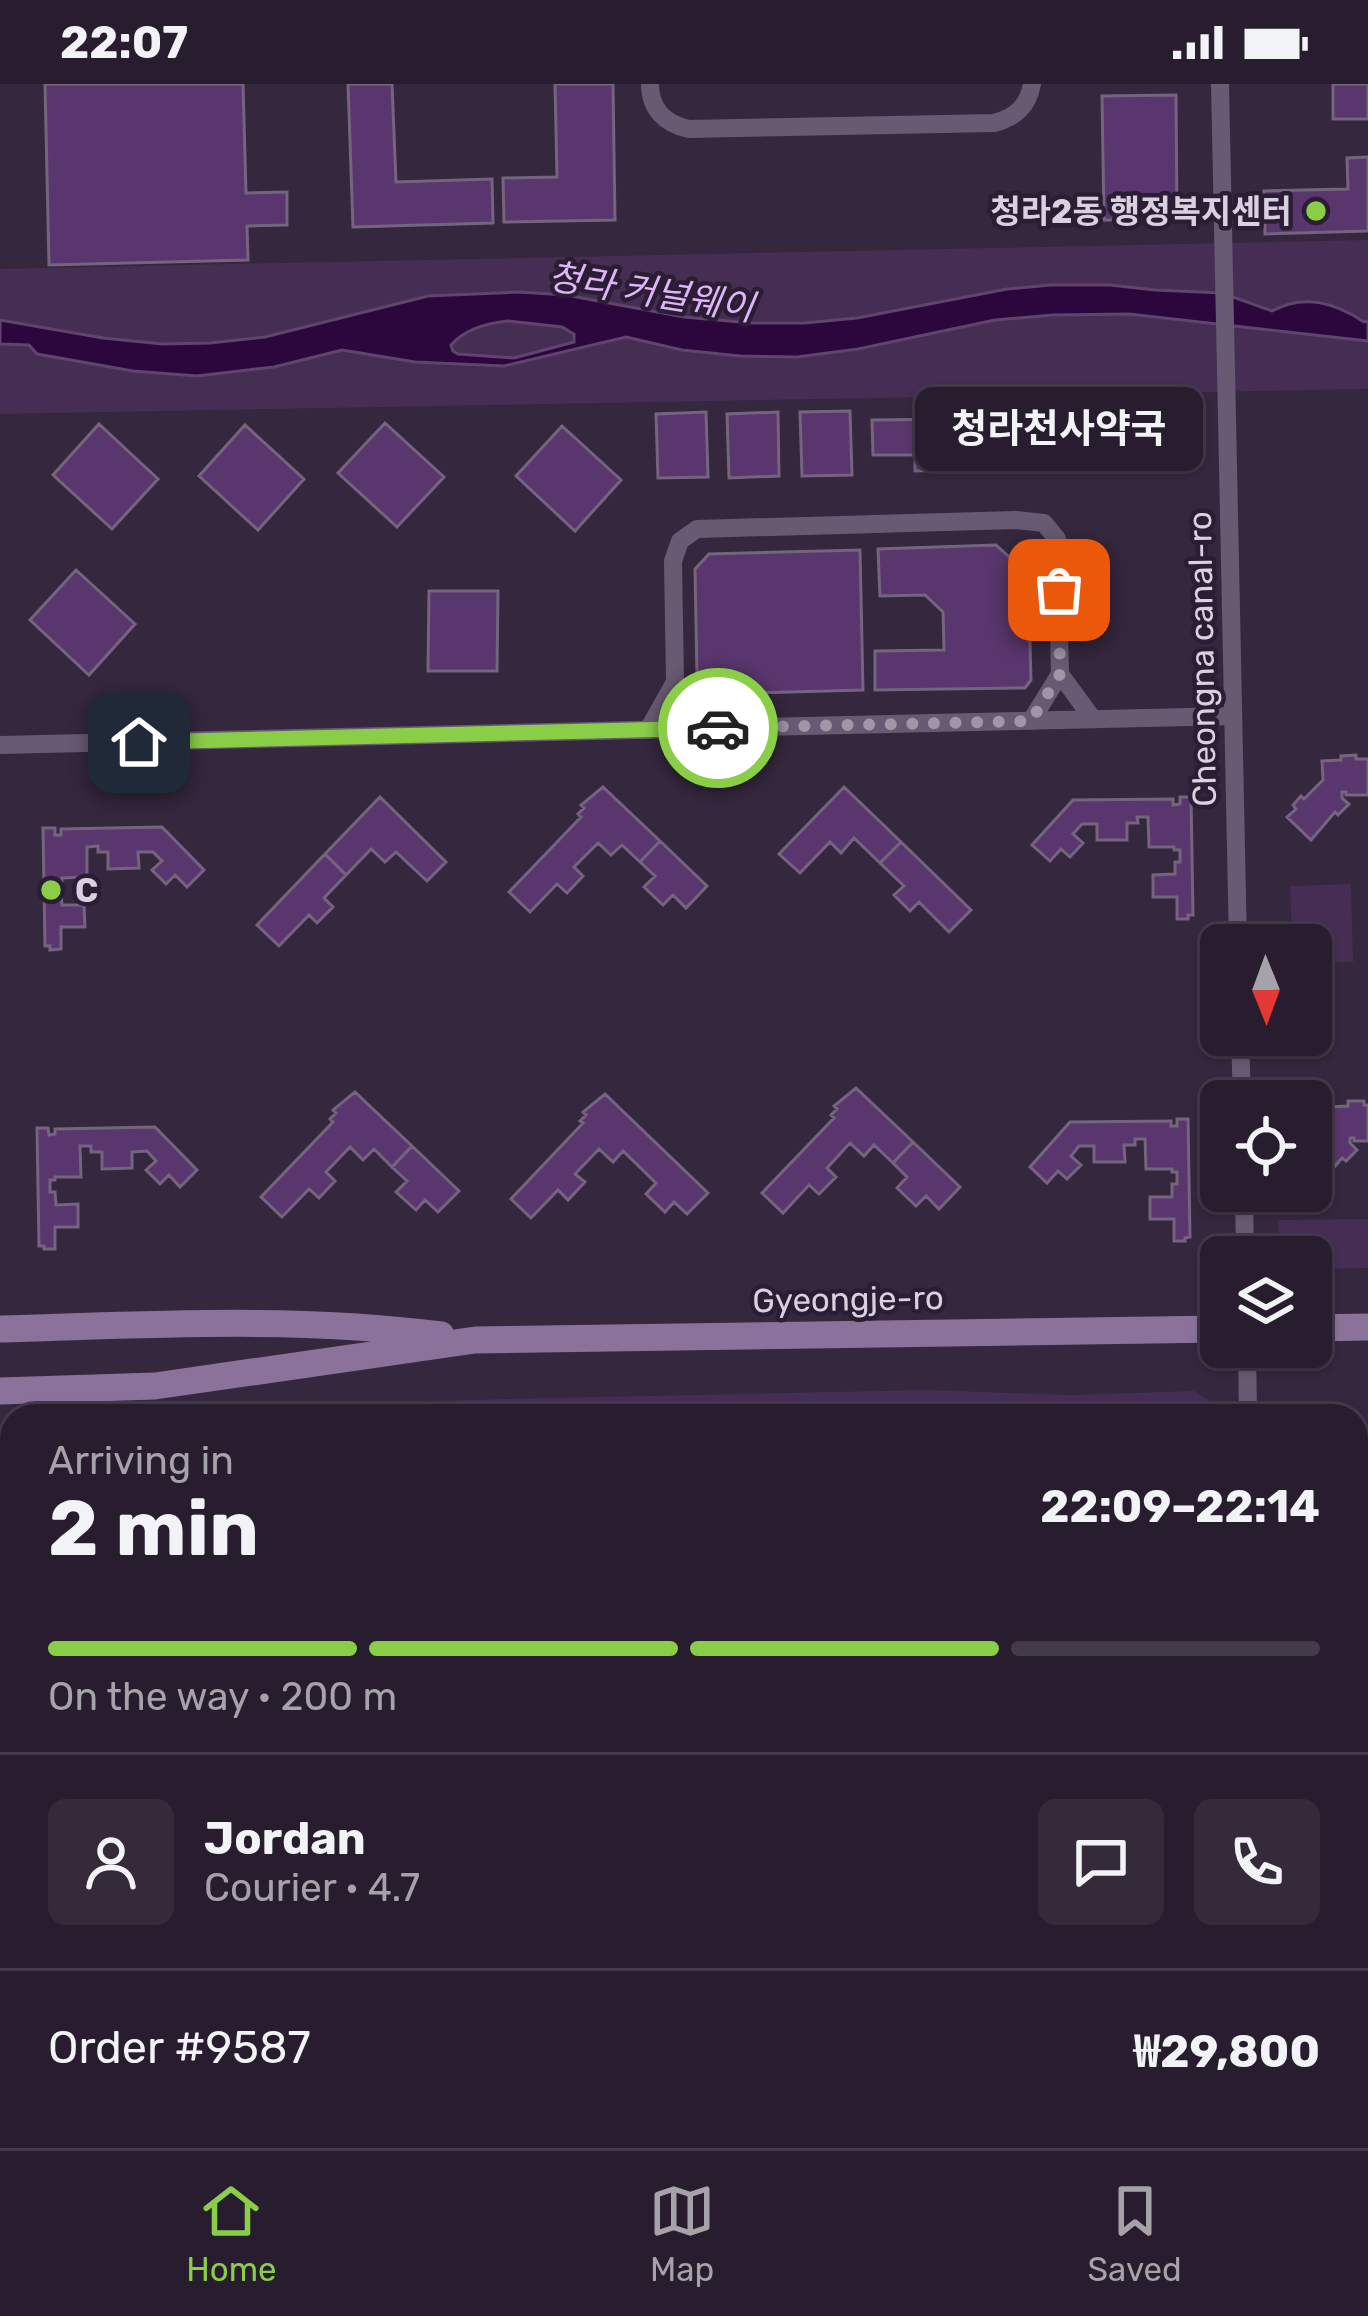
<!DOCTYPE html>
<html lang="en">
<head>
<meta charset="utf-8">
<style>
	body { margin:0; font-family:Rubik,"Noto Sans KR",sans-serif; background:#342a3a; color:#f1f3f6; height:100vh; display:flex; flex-direction:column; font-size:45px; white-space:nowrap }
	* { box-sizing:border-box; margin:0 }
	p { font-size:39px; color:#a5a2aa }
	.icon { flex:none; width:66px; height:66px; fill:none; stroke:currentColor; stroke-width:2; stroke-linecap:round; stroke-linejoin:round }
	.map { position:relative; flex:1; overflow:hidden }
	.sheet { position:absolute; left:0px; top:1320px; width:1368px; height:744px; display:flex; flex-direction:column; background:#281d2e; border-radius:36px 36px 0 0; box-shadow:0 3px 9px #0004,0 0 0 3px #443b4a }
	.sheet>* { flex:none }
	.needle { width:78px; rotate:179deg }
	.controls { position:absolute; left:1200px; top:840px; display:grid; gap:24px }
	.controls a { display:grid; place-items:center; width:132px; height:132px; border-radius:18px; background:#281d2e; box-shadow:0 3px 9px #0004,0 0 0 3px #443b4a; font-size:60px }
	.pin { position:absolute; display:grid; place-items:center; width:102px; height:102px; color:#fff; margin:-51px; border-radius:24px; box-shadow:0 6px 18px #0006 }
	.courier { position:absolute; display:grid; place-items:center; width:120px; height:120px; margin:-60px; border:9px solid #8ace48; border-radius:50%; background:#fff; color:#222; box-shadow:0 3px 15px #0007 }
	.bubble { position:absolute; height:84px; border-radius:18px; background:#281d2e; box-shadow:0 3px 9px #0004,0 0 0 3px #443b4a; font-size:39px; font-weight:700; line-height:84px; text-align:center }
	.headline em { font-style:normal; font-weight:700 }
	.headline div { display:flex; flex-direction:column-reverse }
	.headline { display:flex; align-items:center; justify-content:space-between; height:204px; padding:0 48px }
	h1 { font-size:78px; font-weight:700; line-height:90px }
	.bar { display:grid; grid-template-columns:repeat(4,1fr); gap:18px 12px; align-content:center; height:144px; padding:0 48px }
	.bar i { height:15px; border-radius:9px; background:#443b4a }
	.bar .on { background:#8ace48 }
	.bar p { grid-column:span 4 }
	.line { display:flex; align-items:center; gap:30px; padding:0 48px; border-top:3px solid #443b4a }
	.line div { flex:1 }
	.round { display:grid; place-items:center; flex:none; width:126px; height:126px; border-radius:18px; background:#342a3a }
	.status { display:flex; justify-content:space-between; align-items:center; height:84px; padding:0 60px; background:#281d2e; direction:ltr }
	.status svg { height:33px; fill:currentColor }
	.tabs { display:flex; justify-content:space-around; align-items:center; height:168px; border-top:3px solid #443b4a; background:#281d2e; font-size:33px; color:#a5a2aa }
	.tabs a { display:grid; justify-items:center; gap:6px }
	.tabs .on { color:#8ace48 }
	.map>svg:first-child { display:block }
	.green { fill:#452d53 }
	.water { fill:#2c073d; stroke:#60446e; stroke-width:3; fill-rule:evenodd }
	.building { fill:#59366d; stroke:#74647e; stroke-width:3 }
	.lines { fill:none; stroke-linecap:round; stroke-linejoin:round }
	.street { stroke:#695a73; stroke-width:18 }
	.secondary { stroke:#8b729a; stroke-width:27 }
	.done { stroke:#a096a7; stroke-width:12; stroke-dasharray:0 21.6 }
	.route { stroke:#8ace48; stroke-width:15 }
	.poi-dot { fill:#8ace48; stroke:#2b1d33; stroke-width:4.5 }
	.labels { text-anchor:middle; dominant-baseline:central; stroke-width:9; stroke-linejoin:round; paint-order:stroke }
	.poi-label { font-size:33px; font-weight:bold; fill:#dad1e0; stroke:#2b1d33; text-anchor:end }
	.street-label { font-size:33px; fill:#dad1e0; stroke:#2b1d33 }
	.water-label { font-size:36px; font-style:italic; fill:#dfb5f9; stroke:#2b1d33 }
</style>
</head>
<body>
<div class="status"><b>22:07</b><svg viewBox="0 0 49 12"><path d="M0 12V9h3v3zM5 12V6h3v6zM10 12V3h3v9zM15 12V0h3v12zM26 1h20v11H26zM47 4h2v5h-2z"/></svg></div>
<div class="map">
<svg width="1368" height="2064" viewBox="0 0 1368 2064">
	<rect width="100%" height="100%" fill="#35273e"/>
	<path class="green" d="M1368 156V305L0 330V185Z
		M1351 800 1353 878 1311 879V861H1292L1290 802Z
		M1368 1135V1184L1311 1185V1173H1283L1279 1169 1278 1136Z
		M926 1306 1073 1311 1194 1307 1218 1322V1332H171L305 1327 420 1317Z
		M2 1338H12V1933H0Z"/>
	<path class="water" d="M1051 201H1110L1155 206 1222 209 1272 227C1304 210 1334 218 1364 238L1368 237V257L1129 230 1053 231 995 236 858 265 797 273 740 272 682 266 626 253 504 282 415 278 342 266 274 283 197 292 133 287 37 270 29 261 0 260V236L103 254 163 260 210 259 265 253 428 212 519 208 566 211 684 233 751 239H804L857 234 1007 205ZM508 237 562 243 574 250V258L514 274 458 270 453 267 451 261C465 245 488 239 508 237Z"/>
	<path class="building" d="M45 0H243L246 109 287 108V141L247 142 248 176 49 181Z
		M348 0H392L396 98 492 95 493 139 353 143Z
		M555 0H613L615 136 504 138 503 94 557 93Z
		M1333 0H1368V35H1333Z
		M1176 11 1177 136H1104L1102 12Z
		M1368 73V147L1265 150 1264 107 1348 105 1347 74Z
		M850 327 852 391 802 392 800 328Z
		M706 328 708 393 658 394 656 330Z
		M778 328 779 392 729 394 727 330Z
		M1066 334 1068 382 915 387V371H873L872 336Z
		M385 339 444 393 397 443 338 389Z
		M99 340 158 395 112 445 53 391Z
		M245 341 304 395 258 446 199 392Z
		M562 342 621 396 575 447 516 392Z
		M996 461 1028 490 1031 596 1025 604 875 606V567L944 566 943 528 925 511 880 512 878 465Z
		M860 466 863 606 713 610 697 593 695 485 709 470Z
		M76 486 135 540 89 591 30 536Z
		M429 507H498L497 587H428Z
		M1356 671V675H1368V711H1346V708H1342V714L1349 720 1338 731 1335 728 1311 756 1287 733 1296 725 1293 721 1301 712 1304 715 1323 696 1322 677 1341 676V672Z
		M603 703 660 757 640 778 622 761 611 771 598 759 574 783 583 792 567 809 557 800 530 828 509 808 581 733 578 730 584 724 581 721Z
		M844 703 901 758 880 779 854 754 841 769 830 758 800 789 779 770Z
		M380 713 446 778 427 797 396 768 385 778 371 765 346 791 325 770Z
		M1180 713H1191L1193 831H1188V835H1177V813H1153V791L1175 790V778H1180V766H1174V763H1149L1148 733H1137L1138 739H1127V756H1097V740H1082L1073 750 1083 759 1070 773 1061 765 1050 777 1032 761 1073 716 1173 715V721L1180 720Z
		M162 743 204 786 187 803 175 791 166 800 152 786 162 777 153 768H138L139 784 108 785V768H98V762L87 763V793L62 794V797H56L57 808H61L62 821H84L85 843H61V865L50 866V862H45L43 744H55V751H61V745Z
		M660 757 707 802 686 824 673 811 663 821 644 803 655 792 640 778Z
		M901 758 971 826 949 848 919 818 910 827 894 811 904 802 880 779Z
		M325 770 346 791 324 814 333 823 317 839 309 831 279 862 257 841Z
		M856 1004 913 1058 893 1079 874 1061 864 1072 850 1059 827 1084 836 1093 819 1110 809 1101 783 1129 762 1109 834 1034 831 1031 837 1025 834 1022Z
		M355 1008 412 1062 392 1083 374 1065 363 1076 350 1063 326 1088 335 1097 319 1114 309 1105 282 1133 261 1113 333 1038 330 1035 336 1029 333 1026Z
		M605 1010 708 1109 687 1130 674 1118 665 1128 646 1110 656 1099 623 1067 613 1078 599 1065 575 1090 585 1098 568 1116 558 1106 531 1134 511 1115 583 1039 580 1037 586 1031 583 1028Z
		M1348 1017H1364V1021H1368V1057H1354V1054H1350V1059L1357 1066 1346 1077 1342 1074 1318 1102 1311 1095V1060L1330 1041 1329 1023 1348 1022Z
		M1177 1035H1188L1190 1153 1185 1154V1157H1174V1135H1150V1113H1172V1100H1177V1088H1172V1085H1146L1145 1055H1135V1061H1124L1125 1078H1094V1062H1079L1071 1072 1081 1081 1067 1095 1058 1087 1047 1099 1030 1083 1070 1038 1171 1037V1042H1177Z
		M155 1043 197 1086 180 1103 169 1091 160 1100 146 1086 156 1077 147 1067 132 1068V1084L102 1085V1068H91V1062H80L81 1093H55V1096H50V1108H55L56 1121 78 1120V1143H55V1165H44V1162H39L37 1044H48L49 1051 55 1050V1045Z
		M913 1058 960 1103 939 1125 926 1112 916 1122 897 1104 907 1093 893 1079Z
		M412 1062 459 1107 438 1128 425 1116 416 1126 396 1108 407 1097 392 1083Z
		M774 2052H887L888 2064H791L780 2056 776 2057Z"/>
	<g class="lines">
		<path class="street" d="M650 0C650 25 665 40 689 45L994 39C1016 33 1028 22 1032 0
			M1220 0 1238 861
			M675 598 673 477 680 457 697 445 1016 436 1044 439 1057 455 1060 590
			M1031 637 1060 590 1093 635
			M648 646 675 598 709 644
			M0 661 1233 632
			M1240 951 1242 1017
			M1244 1107 1245 1173
			M1247 1263 1248 1332
			M1356 1424H1368
			M1356 1578H1368
			M1356 1743 1368 1742
			M1356 1890H1368
			M0 1976H12
			M515 2052 543 2064
			M1265 2052V2064"/>
		<path class="secondary" d="M1311 1244 1368 1243
			M0 1245C147 1241 295 1232 441 1251
			M0 1307 155 1302 475 1256 1221 1245"/>
	</g>
	<g class="lines">
		<path class="done" d="M718 644 1031 637 1060 590 1059 506"/>
		<path class="route" d="M139 658 718 644"/>
	</g>
	<g class="poi-dot">
		<circle cx="1316" cy="127" r="12"/>
		<circle cx="51" cy="806" r="12"/>
	</g>
	<g class="labels">
		<g class="poi-label">
			<text x="1292" y="127">청라2동 행정복지센터</text>
			<text x="75" y="806" text-anchor="start">C</text>
		</g>
		<g class="street-label">
			<text transform="translate(1202 575) rotate(-91)">Cheongna canal-ro</text>
			<text transform="translate(848 1215) rotate(-1)">Gyeongje-ro</text>
		</g>
		<g class="water-label">
			<text transform="translate(651 208) rotate(9)">청라 커널웨이</text>
		</g>
	</g>
</svg>
<div class="controls">
<a><svg class="needle" viewBox="-14 -14 28 28"><path d="M0-13l5 13h-10z" fill="#e53935"/><path d="M0 13l5-13h-10z" fill="#a5a2aa"/></svg></a>
<a><svg class="icon" aria-label="locate" viewBox="0 0 24 24"><circle cx="12" cy="12" r="6"/><path d="M12 2v4M12 18v4M2 12h4M18 12h4"/></svg></a>
<a><svg class="icon" aria-label="layers" viewBox="0 0 24 24"><path d="M12 4l9 5-9 5-9-5zM3 14l9 5 9-5"/></svg></a>
</div>
<div class="pin" style="left:1059px;top:506px;background:#ea580c"><svg class="icon" aria-label="bag" viewBox="0 0 24 24"><path d="M5 8h14l-1 12H6zM9 8a3 3 0 0 1 6 0"/></svg></div>
<div class="pin" style="left:139px;top:658px;background:#1f2937"><svg class="icon" aria-label="home" viewBox="0 0 24 24"><path d="M3 11l9-7 9 7M6 9v11h12V9"/></svg></div>
<div class="courier" style="left:718px;top:644px"><svg class="icon" aria-label="car" viewBox="0 0 24 24"><path d="M5 17H2v-5l4-1 3-4h7l3 4 3 1v5h-3M9 17h6M6 11h13"/><circle cx="7" cy="17" r="2"/><circle cx="17" cy="17" r="2"/></svg></div>
<div class="bubble" style="left:915px;top:303px;width:288px">청라천사약국</div>
<section class="sheet">
<div class="headline"><div><h1>2 min</h1><p>Arriving in</p></div><em>22:09–22:14</em></div>
<div class="bar"><i class="on"></i><i class="on"></i><i class="on"></i><i></i><p>On the way · 200 m</p></div>
<div class="line" style="height:216px"><a class="round"><svg class="icon" aria-label="person" viewBox="0 0 24 24"><circle cx="12" cy="8" r="4"/><path d="M4 21q1-7 8-7t8 7"/></svg></a><div><b>Jordan</b><p>Courier · 4.7</p></div><a class="round"><svg class="icon" aria-label="chat" viewBox="0 0 24 24"><path d="M4 5h16v11H9l-5 4z"/></svg></a><a class="round"><svg class="icon" aria-label="phone" viewBox="0 0 24 24"><path d="M5 4h4l2 5-3 2q2 4 5 5l2-3 5 2v4C11 20 4 13 5 4z"/></svg></a></div>
<div class="line" style="height:156px"><div>Order #9587</div><b>₩29,800</b></div>
</section>
</div>
<nav class="tabs">
<a class="on"><svg class="icon" aria-label="home" viewBox="0 0 24 24"><path d="M3 11l9-7 9 7M6 9v11h12V9"/></svg>Home</a>
<a><svg class="icon" aria-label="map" viewBox="0 0 24 24"><path d="M3 6l6-2 6 2 6-2v14l-6 2-6-2-6 2zM9 4v14M15 6v14"/></svg>Map</a>
<a><svg class="icon" aria-label="saved" viewBox="0 0 24 24"><path d="M7 4h10v16l-5-4-5 4z"/></svg>Saved</a>
</nav>
</body>
</html>
